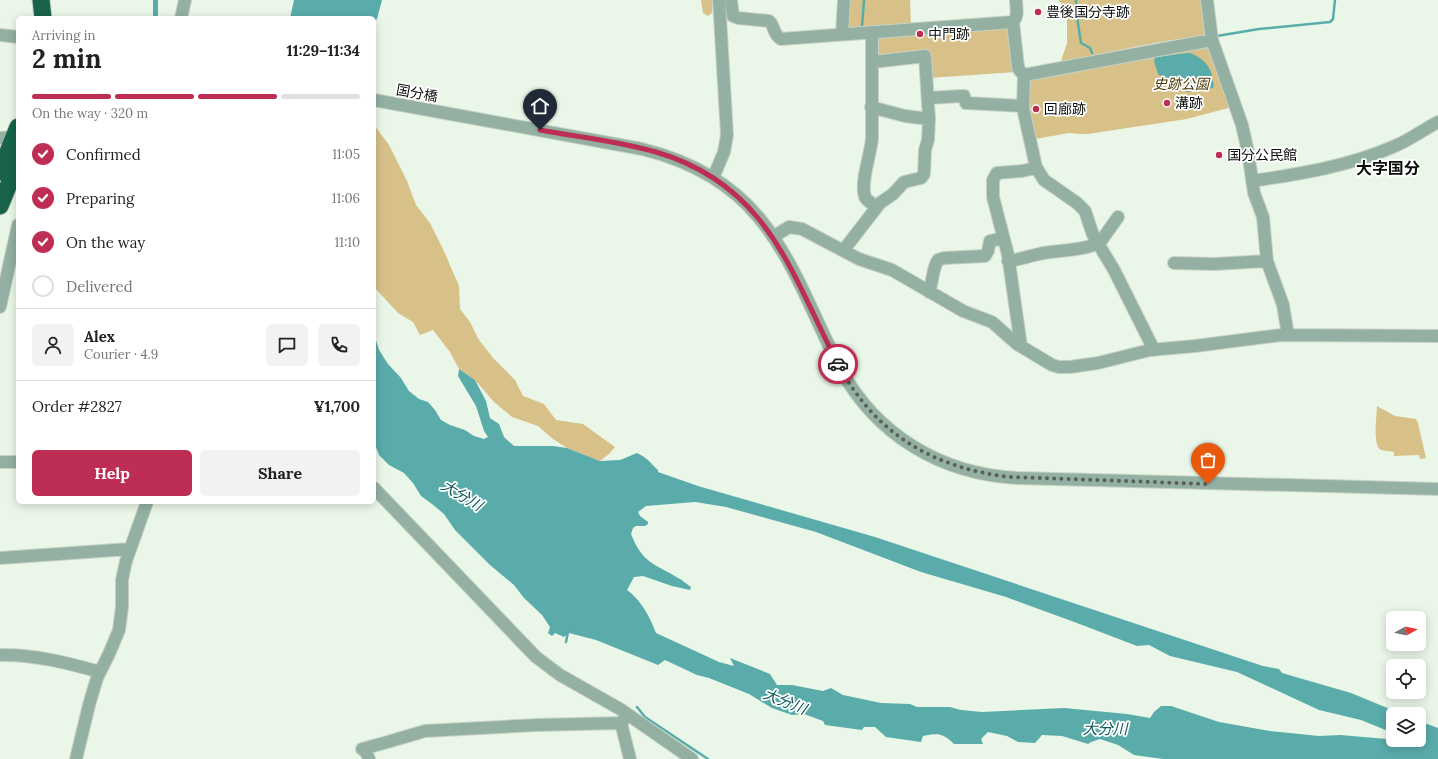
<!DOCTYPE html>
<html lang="en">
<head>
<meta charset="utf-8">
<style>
	body { margin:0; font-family:Lora,"Noto Sans JP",serif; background:#f2f2f2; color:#222; height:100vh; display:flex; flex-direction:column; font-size:15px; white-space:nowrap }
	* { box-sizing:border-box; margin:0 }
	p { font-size:13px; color:#767676 }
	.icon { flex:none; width:22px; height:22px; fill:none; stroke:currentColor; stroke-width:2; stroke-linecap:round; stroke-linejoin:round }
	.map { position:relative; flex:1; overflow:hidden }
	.side { position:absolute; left:16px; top:16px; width:360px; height:488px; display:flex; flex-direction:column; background:#fff; border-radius:6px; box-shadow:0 2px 10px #0003 }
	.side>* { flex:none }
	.needle { width:26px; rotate:82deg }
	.fabs { position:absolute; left:1386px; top:611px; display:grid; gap:8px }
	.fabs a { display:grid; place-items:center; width:40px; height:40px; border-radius:6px; background:#fff; box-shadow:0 2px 10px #0003; font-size:20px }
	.pin { position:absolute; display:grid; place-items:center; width:34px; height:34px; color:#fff; margin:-41px -17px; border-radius:50% 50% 50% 0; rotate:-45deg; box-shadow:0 0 4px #0007 }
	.pin .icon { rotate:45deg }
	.courier { position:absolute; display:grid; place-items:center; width:40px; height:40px; margin:-20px; border:3px solid #bd2d54; border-radius:50%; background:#fff; color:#222; box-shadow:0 1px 5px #0007 }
	.overview em { font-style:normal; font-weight:800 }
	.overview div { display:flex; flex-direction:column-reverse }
	.overview { display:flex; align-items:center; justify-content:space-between; height:68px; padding:0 16px }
	h1 { font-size:26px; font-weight:800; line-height:30px }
	.bar { display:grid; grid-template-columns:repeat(4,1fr); gap:6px 4px; align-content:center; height:48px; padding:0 16px }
	.bar i { height:5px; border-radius:3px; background:#e0e0e0 }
	.bar .selected { background:#bd2d54 }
	.bar p { grid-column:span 4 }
	.line { display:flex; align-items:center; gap:10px; padding:0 16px; border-top:1px solid #e0e0e0 }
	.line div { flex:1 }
	.round { display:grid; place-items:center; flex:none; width:42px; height:42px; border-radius:6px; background:#f2f2f2 }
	ol { padding:0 16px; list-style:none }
	li { display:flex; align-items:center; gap:12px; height:44px }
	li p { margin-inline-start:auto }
	li .icon { padding:4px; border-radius:50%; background:#bd2d54; color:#fff; stroke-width:4 }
	li:last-child { color:#767676 }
	li i { width:22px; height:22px; border:2px solid #e0e0e0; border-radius:50% }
	.action { display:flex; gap:8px; margin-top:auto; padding:8px 16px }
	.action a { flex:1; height:46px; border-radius:6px; background:#bd2d54; color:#fff; font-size:16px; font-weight:800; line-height:46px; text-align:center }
	.action a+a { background:#f2f2f2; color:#222 }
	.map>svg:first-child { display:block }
	.green { fill:#d7c188 }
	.water { fill:#59acaa }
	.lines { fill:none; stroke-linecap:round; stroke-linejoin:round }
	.stream { stroke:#59acaa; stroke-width:2.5 }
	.minor-casing { stroke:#c6d2c4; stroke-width:14 }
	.highway-casing { stroke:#c6d2c4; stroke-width:19 }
	.minor { stroke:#93b0a3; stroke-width:12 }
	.highway { stroke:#19634b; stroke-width:17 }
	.done { stroke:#586057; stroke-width:4; stroke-dasharray:0 7.2 }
	.route { stroke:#bd2d54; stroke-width:5 }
	.poi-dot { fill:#bd2d54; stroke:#fff; stroke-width:1.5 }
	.labels { text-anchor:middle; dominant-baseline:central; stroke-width:3.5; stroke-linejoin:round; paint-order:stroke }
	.poi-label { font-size:14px; fill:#0a0e09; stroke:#fff; text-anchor:start }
	.park-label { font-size:14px; font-style:italic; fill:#493907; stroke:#fff }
	.street-label { font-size:14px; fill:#0a0e09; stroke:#fff }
	.water-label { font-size:15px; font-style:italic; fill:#0e5857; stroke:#fff }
	.quarter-label { font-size:16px; font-weight:bold; fill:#0a0e09; stroke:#fff }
</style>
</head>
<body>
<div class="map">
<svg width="1438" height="759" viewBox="0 0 1438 759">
	<rect width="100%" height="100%" fill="#eaf7e8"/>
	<path class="green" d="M701 0H713L712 13 708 16 703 13Z
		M846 0H910L911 25 847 28Z
		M1058 0H1203L1208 36C1158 39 1110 54 1061 61L1067 43V10Z
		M1008 24 1016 72 929 78 926 54 874 60 873 38Z
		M1210 42 1232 107 1187 119 1088 134H1080L1069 133 1035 139 1029 131 1027 78Z
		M374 121 375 126 389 145 407 181 416 205 430 223 443 249 459 286 460 309 470 322 479 340 494 359 515 380 523 396 544 404 556 420 583 424 615 447 609 454 600 461 567 448 553 439 538 426 512 417 494 402 475 380 459 369 450 352 433 330 420 335 413 322 398 313 374 287Z
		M1377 406 1395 416 1416 419 1418 423 1426 458 1420 459 1419 455 1394 456V452C1390 451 1385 451 1381 450 1372 445 1377 415 1377 406Z"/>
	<path class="water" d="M153 0H158V18H153Z
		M294 0H382L377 19 374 22V18H290Z
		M1188 53C1198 54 1212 66 1212 77 1199 78 1168 83 1158 74L1154 61 1155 57Z
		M1212 79 1214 84 1213 88 1203 90 1202 80Z
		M1200 80V91L1186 92 1184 85V81Z
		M374 334 379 350 388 364 401 378 409 391 419 399 428 402 435 410 441 420 450 425 465 430 474 436 484 439 488 437 484 431 476 406 458 376 459 369 475 380 486 401 490 418 499 424 504 437 514 446H553L567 448 600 461 620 460 637 453C648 458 650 463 658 470V472L698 486 875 537 1263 666 1279 669 1282 673 1351 693 1402 714H1393V733L1361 720 1319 710 1237 672 1170 656 1149 645 1137 646 1077 623 1006 597 921 572 816 532 726 507 695 502 646 506 638 512 640 516 648 522V524L645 526H636L633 528 631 534C643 564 654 563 678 578 683 580 686 584 691 587L690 590 672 586 643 576 634 577 627 590C641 600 650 617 656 633L719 662 734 666 730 658 770 674 777 685H792L823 691 831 688 843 695 881 703 910 704 917 707H950L961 710 982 712 1064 708 1127 714 1150 718 1154 712 1161 706H1171L1219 722 1270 731 1319 736 1340 735 1411 741 1409 740H1419V721L1438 728V759H1163L1134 755 1118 745 1100 739 1091 742 1088 744 1062 736 1042 735 1035 743 1018 742 1007 736 988 732 981 739 983 744H954C943 733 938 733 923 736L921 742 886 737 875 727H864L862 730 825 725 823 721 804 714 792 715 772 708 749 694 709 678 697 675 665 660 658 665 596 640 569 633 564 637 555 633 552 636 548 633 550 627 542 615 524 598 514 585 490 565 455 530 444 514 432 504 421 496 413 483 404 473 389 465 379 455 374 442Z"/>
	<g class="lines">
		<path class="stream" d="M1076 0V8
			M1077 17 1081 43 1090 48 1092 53
			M862 27 864 0
			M1217 36 1259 29 1330 22 1333 19 1335 0
			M566 642 568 632
			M637 707 645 717 708 759"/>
		<defs>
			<path id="minor" d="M731 0 733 16 738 18 769 21C775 26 773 35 781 39L1013 22
				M1016 0C1016 8 1019 15 1013 22L1018 67 1020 71 1024 75 1023 108 1036 167 1044 180 1077 203 1085 211 1093 235 1114 270 1154 350
				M1207 0 1212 40 1242 125 1248 152 1254 193 1263 217 1267 261 1283 305 1288 335
				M181 18 185 0
				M872 32V138C871 154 860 182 865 197 867 201 873 204 876 207
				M842 34 844 0
				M0 35 18 37
				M1024 75 1212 40
				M928 98 962 96H964L966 103 1022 106
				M374 100 642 149C687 160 730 182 760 219 795 262 814 318 840 368 876 435 941 474 1017 478L1438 489
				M871 107 905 116 929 119
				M0 138 14 137
				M713 178 724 152 727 135 719 0
				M1252 181C1300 174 1350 166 1395 146 1410 140 1424 129 1438 122
				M773 237 789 227 802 229 859 259 892 270 963 311 992 322 1017 344 1052 365 1059 367H1070L1098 363 1150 350 1195 346 1281 335 1438 336
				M846 247 880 203 893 194 904 182 921 178 924 174 925 150 928 140 929 119 925 56 873 62
				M1008 261C1019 260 1029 256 1039 254 1056 250 1088 251 1101 241L1118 217
				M1174 263 1214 264 1267 261
				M929 292C933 282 932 269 938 260L944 258 985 256 988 251 990 241 1003 238
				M0 307 18 225
				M1021 346 1008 255 993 197V180L997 173 1022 171 1036 168
				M0 462H18
				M374 488 536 657 560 675 620 709 692 759
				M0 558 130 549
				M0 655C33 654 68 663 100 672
				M621 723 630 759
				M76 759 89 705 97 678 109 654 119 630 122 607V580L126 561 147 502
				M369 759 366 752 362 749 384 743 425 731 537 725 621 723 628 715"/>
			<path id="highway" d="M41 0 43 18
				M0 172 18 127
				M0 206 18 162"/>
		</defs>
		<use href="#minor" class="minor-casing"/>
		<use href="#highway" class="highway-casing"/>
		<use href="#minor" class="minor"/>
		<use href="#highway" class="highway"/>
	</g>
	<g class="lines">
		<path class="done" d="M838 364C875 434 933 468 1010 477L1208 484"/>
		<path class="route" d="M540 130C578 137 618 141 656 152 768 185 790 271 838 364"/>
	</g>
	<g class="poi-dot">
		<circle cx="1038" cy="12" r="4"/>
		<circle cx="920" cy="34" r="4"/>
		<circle cx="1167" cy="103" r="4"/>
		<circle cx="1036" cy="109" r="4"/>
		<circle cx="1219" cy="155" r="4"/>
	</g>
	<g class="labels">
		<g class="poi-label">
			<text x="1046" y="12">豊後国分寺跡</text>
			<text x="928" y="34">中門跡</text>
			<text x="1175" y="103">溝跡</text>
			<text x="1044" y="109">回廊跡</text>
			<text x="1227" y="155">国分公民館</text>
		</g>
		<g class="park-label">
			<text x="1181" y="84">史跡公園</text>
		</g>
		<g class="street-label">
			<text transform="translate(417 93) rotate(10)">国分橋</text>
		</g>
		<g class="water-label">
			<text transform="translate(462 495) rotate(31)">大分川</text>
			<text transform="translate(785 701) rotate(22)">大分川</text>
			<text x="1105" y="728">大分川</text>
		</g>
		<g class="quarter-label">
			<text x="1388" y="168">大字国分</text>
		</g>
	</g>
</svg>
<div class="fabs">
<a><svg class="needle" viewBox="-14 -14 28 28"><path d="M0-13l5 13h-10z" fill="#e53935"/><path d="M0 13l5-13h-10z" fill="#767676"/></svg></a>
<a><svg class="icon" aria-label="locate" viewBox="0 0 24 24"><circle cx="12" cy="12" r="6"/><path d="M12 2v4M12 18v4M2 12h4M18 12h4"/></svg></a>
<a><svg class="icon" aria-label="layers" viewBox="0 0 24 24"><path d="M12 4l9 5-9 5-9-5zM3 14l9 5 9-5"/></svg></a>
</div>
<div class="pin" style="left:1208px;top:484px;background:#ea580c"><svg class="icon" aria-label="bag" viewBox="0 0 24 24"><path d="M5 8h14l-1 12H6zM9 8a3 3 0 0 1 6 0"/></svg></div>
<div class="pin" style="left:540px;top:130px;background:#1f2937"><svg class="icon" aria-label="home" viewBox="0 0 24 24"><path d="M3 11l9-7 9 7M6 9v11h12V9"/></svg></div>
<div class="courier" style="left:838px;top:364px"><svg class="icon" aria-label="car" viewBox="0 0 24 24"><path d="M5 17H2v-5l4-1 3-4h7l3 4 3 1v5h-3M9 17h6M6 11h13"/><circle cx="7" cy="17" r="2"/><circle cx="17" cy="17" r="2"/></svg></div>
<section class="side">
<div class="overview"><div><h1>2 min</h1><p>Arriving in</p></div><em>11:29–11:34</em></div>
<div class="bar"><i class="selected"></i><i class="selected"></i><i class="selected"></i><i></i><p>On the way · 320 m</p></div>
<ol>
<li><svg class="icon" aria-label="check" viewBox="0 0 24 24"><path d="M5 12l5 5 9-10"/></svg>Confirmed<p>11:05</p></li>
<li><svg class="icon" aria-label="check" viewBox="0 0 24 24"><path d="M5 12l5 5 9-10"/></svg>Preparing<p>11:06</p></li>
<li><svg class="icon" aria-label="check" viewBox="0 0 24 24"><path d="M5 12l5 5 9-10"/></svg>On the way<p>11:10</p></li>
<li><i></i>Delivered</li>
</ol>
<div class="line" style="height:72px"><a class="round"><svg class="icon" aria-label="person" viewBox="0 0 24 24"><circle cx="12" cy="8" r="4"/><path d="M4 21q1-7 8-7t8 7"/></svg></a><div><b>Alex</b><p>Courier · 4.9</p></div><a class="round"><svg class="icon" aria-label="chat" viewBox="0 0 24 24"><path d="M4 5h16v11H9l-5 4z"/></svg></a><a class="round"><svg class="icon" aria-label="phone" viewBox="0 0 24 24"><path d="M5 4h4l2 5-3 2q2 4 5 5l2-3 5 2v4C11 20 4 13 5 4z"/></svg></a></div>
<div class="line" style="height:52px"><div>Order #2827</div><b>¥1,700</b></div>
<div class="action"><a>Help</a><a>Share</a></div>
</section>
</div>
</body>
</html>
